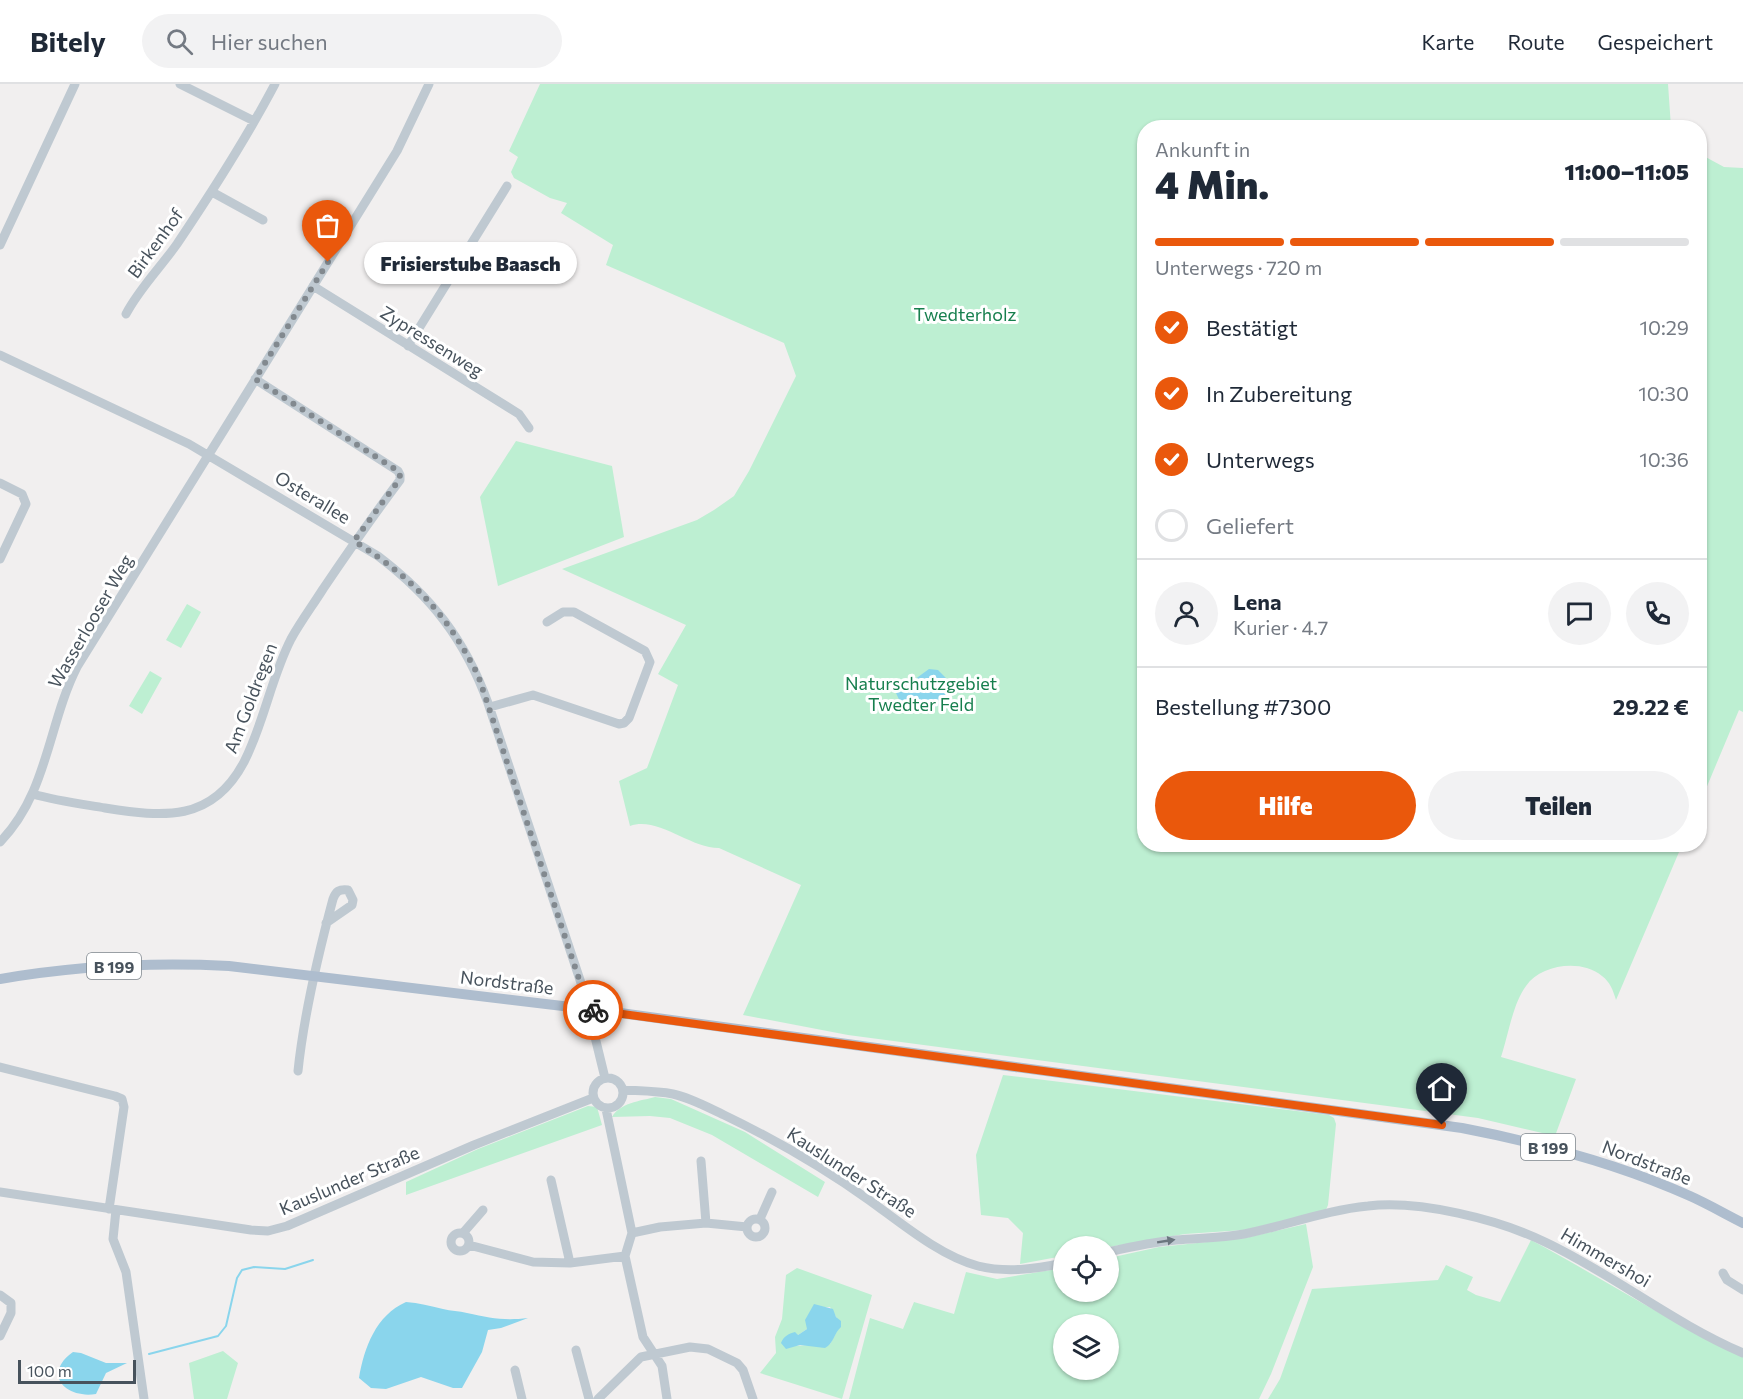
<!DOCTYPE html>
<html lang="de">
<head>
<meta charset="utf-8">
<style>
	body { margin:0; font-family:Commissioner,sans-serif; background:#f2f2f3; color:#1f2937; height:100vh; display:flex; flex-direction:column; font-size:22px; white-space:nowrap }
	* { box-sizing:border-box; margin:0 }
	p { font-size:20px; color:#747a83 }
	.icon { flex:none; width:33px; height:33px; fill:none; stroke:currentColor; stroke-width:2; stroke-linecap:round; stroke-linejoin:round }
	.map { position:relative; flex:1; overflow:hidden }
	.sheet { position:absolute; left:1137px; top:36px; width:570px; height:732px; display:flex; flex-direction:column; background:#fff; border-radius:24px; box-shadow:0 2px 4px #0004 }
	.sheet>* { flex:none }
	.fabs { position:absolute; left:1053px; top:1152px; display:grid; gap:12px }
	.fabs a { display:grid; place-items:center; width:66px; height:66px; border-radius:50%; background:#fff; box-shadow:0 2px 4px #0004; font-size:30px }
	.scale { position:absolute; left:18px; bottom:15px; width:118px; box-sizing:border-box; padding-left:6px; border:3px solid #47525c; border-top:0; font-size:16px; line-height:21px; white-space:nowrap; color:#47525c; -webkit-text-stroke:4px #fff; paint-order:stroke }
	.pin { position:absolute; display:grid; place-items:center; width:51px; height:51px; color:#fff; margin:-62px -26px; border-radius:50% 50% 50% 0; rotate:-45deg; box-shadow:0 0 6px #0007 }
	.pin .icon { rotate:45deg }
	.courier { position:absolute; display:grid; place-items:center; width:60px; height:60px; margin:-30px; border:4px solid #ea580c; border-radius:50%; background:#fff; color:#222; box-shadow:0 2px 8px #0007 }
	.bubble { position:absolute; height:42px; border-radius:21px; background:#fff; box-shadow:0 2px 4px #0004; font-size:20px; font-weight:800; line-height:42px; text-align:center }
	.head em { font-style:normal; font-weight:800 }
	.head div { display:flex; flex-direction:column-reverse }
	.head { display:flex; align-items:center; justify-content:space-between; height:102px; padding:0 18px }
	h1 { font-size:39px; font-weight:800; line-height:45px }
	.bar { display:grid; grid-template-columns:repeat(4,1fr); gap:9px 6px; align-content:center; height:72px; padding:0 18px }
	.bar i { height:8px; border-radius:4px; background:#e0e1e3 }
	.bar .selected { background:#ea580c }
	.bar p { grid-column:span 4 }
	.line { display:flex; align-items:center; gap:15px; padding:0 18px; border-top:2px solid #e0e1e3 }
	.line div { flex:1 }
	.round { display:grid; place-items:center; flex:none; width:63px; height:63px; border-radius:32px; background:#f2f2f3 }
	ol { padding:0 18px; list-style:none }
	li { display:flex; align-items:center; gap:18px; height:66px }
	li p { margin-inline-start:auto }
	li .icon { padding:6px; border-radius:50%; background:#ea580c; color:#fff; stroke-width:4 }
	li:last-child { color:#747a83 }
	li i { width:33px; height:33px; border:3px solid #e0e1e3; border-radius:50% }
	.primary-button { display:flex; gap:12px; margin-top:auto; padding:12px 18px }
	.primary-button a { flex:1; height:69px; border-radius:36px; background:#ea580c; color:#fff; font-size:24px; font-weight:800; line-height:69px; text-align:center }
	.primary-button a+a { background:#f2f2f3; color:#1f2937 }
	header { display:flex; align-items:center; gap:36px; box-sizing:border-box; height:84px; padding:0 30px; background:#fff; border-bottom:2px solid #e0e1e3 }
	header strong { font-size:28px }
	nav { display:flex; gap:33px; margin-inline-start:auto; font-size:21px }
	.search { width:420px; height:54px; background:#f2f2f3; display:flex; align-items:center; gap:15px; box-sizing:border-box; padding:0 21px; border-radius:33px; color:#747a83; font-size:22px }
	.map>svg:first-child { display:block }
	.green { fill:#bdefd2; fill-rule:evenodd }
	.water { fill:#8ad5ec }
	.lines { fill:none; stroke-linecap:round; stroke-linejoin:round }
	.stream { stroke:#8ad5ec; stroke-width:2 }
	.minor { stroke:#bfc9d1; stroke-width:9 }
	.major { stroke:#aebdce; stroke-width:10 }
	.oneway { fill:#6b767f }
	.done { stroke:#82898f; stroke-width:6; stroke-dasharray:0 10.8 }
	.route { stroke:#ea580c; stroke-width:8 }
	.labels { text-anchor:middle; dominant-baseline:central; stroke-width:6; stroke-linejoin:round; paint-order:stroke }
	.shield { fill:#fff; stroke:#7e868d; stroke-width:1.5 }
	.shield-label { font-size:16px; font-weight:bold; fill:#47525c }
	.street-label { font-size:18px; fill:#47525c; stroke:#fff }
	.park-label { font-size:18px; fill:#177f4e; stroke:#fff }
</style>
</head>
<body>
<header>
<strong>Bitely</strong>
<div class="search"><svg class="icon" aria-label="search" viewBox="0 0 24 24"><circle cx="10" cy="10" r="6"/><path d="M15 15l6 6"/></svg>Hier suchen</div>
<nav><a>Karte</a><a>Route</a><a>Gespeichert</a></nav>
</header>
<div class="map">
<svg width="1743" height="1315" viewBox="0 0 1743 1315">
	<rect width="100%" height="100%" fill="#f1efef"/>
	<path class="green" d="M540 0H1668L1671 43 1144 44V760L1682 761 1616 916C1613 906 1610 898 1602 892 1582 875 1541 880 1526 902 1513 919 1508 952 1501 973L1576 995 1555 1052 1478 1034 848 951 743 931 801 801 719 764C689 764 658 732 630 742L619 697 647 684 678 601 658 590 686 541 562 485 697 436 714 426 734 412 749 387 796 292 784 259 606 181 613 161 561 129 567 119 550 114 514 94 511 88 518 73 509 67Z
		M1700 70 1724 83 1743 84V628L1739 626 1700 719Z
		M516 357 612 382 624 453 498 502 480 413Z
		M187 520 201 528 181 564 166 556Z
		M150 587 162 594 142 630 129 622Z
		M1003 991 1329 1031 1334 1034 1336 1040 1328 1121 1325 1128 1244 1146 1185 1150 1109 1163 1064 1162 1063 1172 1020 1180 1023 1149 1008 1134 981 1131 976 1071Z
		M655 1013 671 1015 745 1048 825 1098 818 1113 712 1051 670 1034 650 1032 612 1033C620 1019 640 1017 655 1013Z
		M588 1022 597 1023 602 1041 406 1111V1098L478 1065Z
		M1306 1140 1313 1183 1271 1290 1259 1315H849L870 1234 903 1245 914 1218 954 1230 966 1188 997 1195 1063 1184 1064 1208H1108L1109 1174 1159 1163 1245 1154ZM1064 1240H1108V1286H1064Z
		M1531 1156C1602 1194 1670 1239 1743 1271V1315H1268L1280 1295 1312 1205 1438 1196 1446 1181 1473 1193 1467 1206 1476 1211 1500 1218Z
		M797 1184 872 1211 842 1315 760 1289 776 1269 775 1253 782 1235 786 1191ZM825 1223H830L838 1236 835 1251 830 1260 793 1262 798 1251 807 1245V1241Z
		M223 1267 238 1279 227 1315H194L189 1279Z"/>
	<path class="water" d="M929 585 938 586 953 601C947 615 946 618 931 625L929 622 909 629 903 624 896 609Z
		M406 1218C419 1219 430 1222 443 1225 451 1227 459 1227 467 1229 490 1234 504 1237 528 1234L501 1244 488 1246 482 1268 462 1304H453L421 1293 386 1305 371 1304 359 1294C364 1264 376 1231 406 1218Z
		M814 1220 833 1225 836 1233 841 1237V1243C834 1249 834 1259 825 1264L800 1261 786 1265 781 1259C784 1252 788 1250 795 1248L798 1251 807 1245 805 1236Z
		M73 1268 81 1269 106 1279H127L106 1289 96 1310C65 1315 42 1290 73 1268Z"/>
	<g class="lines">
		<path class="stream" d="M149 1270 218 1252 226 1242 237 1194 242 1186 254 1183 285 1185 313 1176"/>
		<path class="minor" d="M180 0 254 37
			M212 108 263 136
			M0 161 75 0
			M313 202 519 330 529 344
			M126 230C139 205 160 184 177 160 212 108 246 55 275 0
			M408 262 507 102
			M0 271 189 360 378 472C432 513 465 556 488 619L584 908 605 994
			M0 399 22 410 26 420 0 475
			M490 623 533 611 619 640 624 639 629 634 650 578 645 567 574 528H563L547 538
			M33 710C57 717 81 720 105 724 163 733 212 739 244 678 264 639 271 594 291 555 301 537 313 521 323 505 348 468 373 432 400 396V391L398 387 255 295
			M0 758C48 709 48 640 77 583L397 67 429 0
			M0 983 115 1012 122 1015 124 1023 109 1125
			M298 987C304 929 318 871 333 815 336 807 339 805 348 806L353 816 352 821 326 839
			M593 1009a15 15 0 1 1 30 0a15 15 0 1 1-30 0Z
			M623 1006C640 1007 657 1007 673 1010 691 1014 707 1023 724 1031 774 1055 824 1084 869 1116 901 1139 940 1172 978 1182 1007 1189 1035 1185 1064 1179
			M606 1025 632 1149 625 1172 643 1253 662 1282 667 1315
			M701 1077 706 1139
			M551 1096 570 1179
			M0 1108 251 1146 268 1147 287 1142 474 1061 593 1014
			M116 1126 113 1155 126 1188 128 1202 144 1315
			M760 1135 772 1108
			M747 1144a9 9 0 1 1 18 0a9 9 0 1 1-18 0Z
			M451 1158a9 9 0 1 1 18 0a9 9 0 1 1-18 0Z
			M463 1149 483 1126
			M632 1149 660 1143 706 1139 747 1143
			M469 1161 533 1178 570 1179 625 1172
			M1108 1168C1130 1163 1153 1158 1176 1156 1198 1154 1221 1154 1244 1150 1285 1142 1326 1126 1368 1122 1419 1116 1498 1135 1545 1158 1613 1190 1673 1239 1743 1269
			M1723 1189 1727 1196 1743 1206
			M0 1211 11 1219V1229L0 1252
			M576 1266 589 1315
			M515 1286 522 1315
			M598 1315 641 1273 690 1263 708 1265 737 1279 743 1286 753 1315"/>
		<path class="major" d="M0 895C76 882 152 878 229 882L613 928 1462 1044C1540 1059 1617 1079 1690 1112 1708 1120 1725 1130 1743 1139"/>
	</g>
	<defs><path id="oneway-solid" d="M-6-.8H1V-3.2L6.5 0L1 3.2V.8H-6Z" transform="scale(1.5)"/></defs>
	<use class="oneway" href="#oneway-solid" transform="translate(1166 1157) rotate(-9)"/>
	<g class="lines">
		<path class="done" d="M328 178 255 295 398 387 400 391 399 396 354 457C413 494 446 529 478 591L589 925 593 926"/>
		<path class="route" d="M593 926 1442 1041"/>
	</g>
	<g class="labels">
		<g class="shield">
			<rect x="87" y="869" width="54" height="26" rx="4.5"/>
			<rect x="1521" y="1050" width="54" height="26" rx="4.5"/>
		</g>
		<g class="shield-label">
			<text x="114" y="882">B 199</text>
			<text x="1548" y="1063">B 199</text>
		</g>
		<g class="street-label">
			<text transform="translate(155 159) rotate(-54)">Birkenhof</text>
			<text transform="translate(432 257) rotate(32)">Zypressenweg</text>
			<text transform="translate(313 413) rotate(31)">Osterallee</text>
			<text transform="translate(90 537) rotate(-60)">Wasserlooser Weg</text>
			<text transform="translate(250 614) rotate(-69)">Am Goldregen</text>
			<text transform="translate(507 898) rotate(7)">Nordstraße</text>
			<text transform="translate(1647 1078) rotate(21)">Nordstraße</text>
			<text transform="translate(852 1088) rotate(33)">Kauslunder Straße</text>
			<text transform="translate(349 1096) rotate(-23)">Kauslunder Straße</text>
			<text transform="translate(1606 1173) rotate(30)">Himmershoi</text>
		</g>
		<g class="park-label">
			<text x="965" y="230">Twedterholz</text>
			<text x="921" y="599">Naturschutzgebiet<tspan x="921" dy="21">Twedter Feld</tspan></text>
		</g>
	</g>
</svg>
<div class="fabs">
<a><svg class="icon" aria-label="locate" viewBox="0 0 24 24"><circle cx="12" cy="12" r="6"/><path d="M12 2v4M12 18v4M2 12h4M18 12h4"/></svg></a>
<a><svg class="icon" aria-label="layers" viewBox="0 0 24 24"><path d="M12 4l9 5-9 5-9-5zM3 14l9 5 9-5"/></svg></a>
</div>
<div class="scale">100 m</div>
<div class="pin" style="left:328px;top:178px;background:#ea580c"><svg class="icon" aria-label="bag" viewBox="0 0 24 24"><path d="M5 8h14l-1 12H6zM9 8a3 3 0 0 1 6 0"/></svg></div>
<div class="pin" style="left:1442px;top:1041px;background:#1f2937"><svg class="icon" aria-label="home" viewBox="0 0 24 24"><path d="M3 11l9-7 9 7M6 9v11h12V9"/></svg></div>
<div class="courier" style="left:593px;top:926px"><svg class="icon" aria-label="bike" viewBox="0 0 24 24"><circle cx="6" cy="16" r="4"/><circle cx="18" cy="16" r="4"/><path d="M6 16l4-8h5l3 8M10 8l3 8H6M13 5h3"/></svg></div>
<div class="bubble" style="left:364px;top:158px;width:213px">Frisierstube Baasch</div>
<section class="sheet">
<div class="head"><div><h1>4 Min.</h1><p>Ankunft in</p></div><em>11:00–11:05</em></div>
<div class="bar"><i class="selected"></i><i class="selected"></i><i class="selected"></i><i></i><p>Unterwegs · 720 m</p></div>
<ol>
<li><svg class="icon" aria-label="check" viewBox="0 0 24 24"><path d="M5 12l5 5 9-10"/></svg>Bestätigt<p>10:29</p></li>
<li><svg class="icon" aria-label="check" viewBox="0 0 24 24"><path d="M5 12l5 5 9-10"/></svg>In Zubereitung<p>10:30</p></li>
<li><svg class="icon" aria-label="check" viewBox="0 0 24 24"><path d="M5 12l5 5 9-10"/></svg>Unterwegs<p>10:36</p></li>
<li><i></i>Geliefert</li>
</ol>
<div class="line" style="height:108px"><a class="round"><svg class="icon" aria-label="person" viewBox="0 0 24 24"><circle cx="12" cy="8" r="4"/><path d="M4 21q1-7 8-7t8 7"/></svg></a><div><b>Lena</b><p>Kurier · 4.7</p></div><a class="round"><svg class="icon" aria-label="chat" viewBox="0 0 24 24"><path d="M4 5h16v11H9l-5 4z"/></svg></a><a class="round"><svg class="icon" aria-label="phone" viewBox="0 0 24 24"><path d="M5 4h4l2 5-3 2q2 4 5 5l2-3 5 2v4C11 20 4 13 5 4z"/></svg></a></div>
<div class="line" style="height:78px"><div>Bestellung #7300</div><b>29.22 €</b></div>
<div class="primary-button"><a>Hilfe</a><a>Teilen</a></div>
</section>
</div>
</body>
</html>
